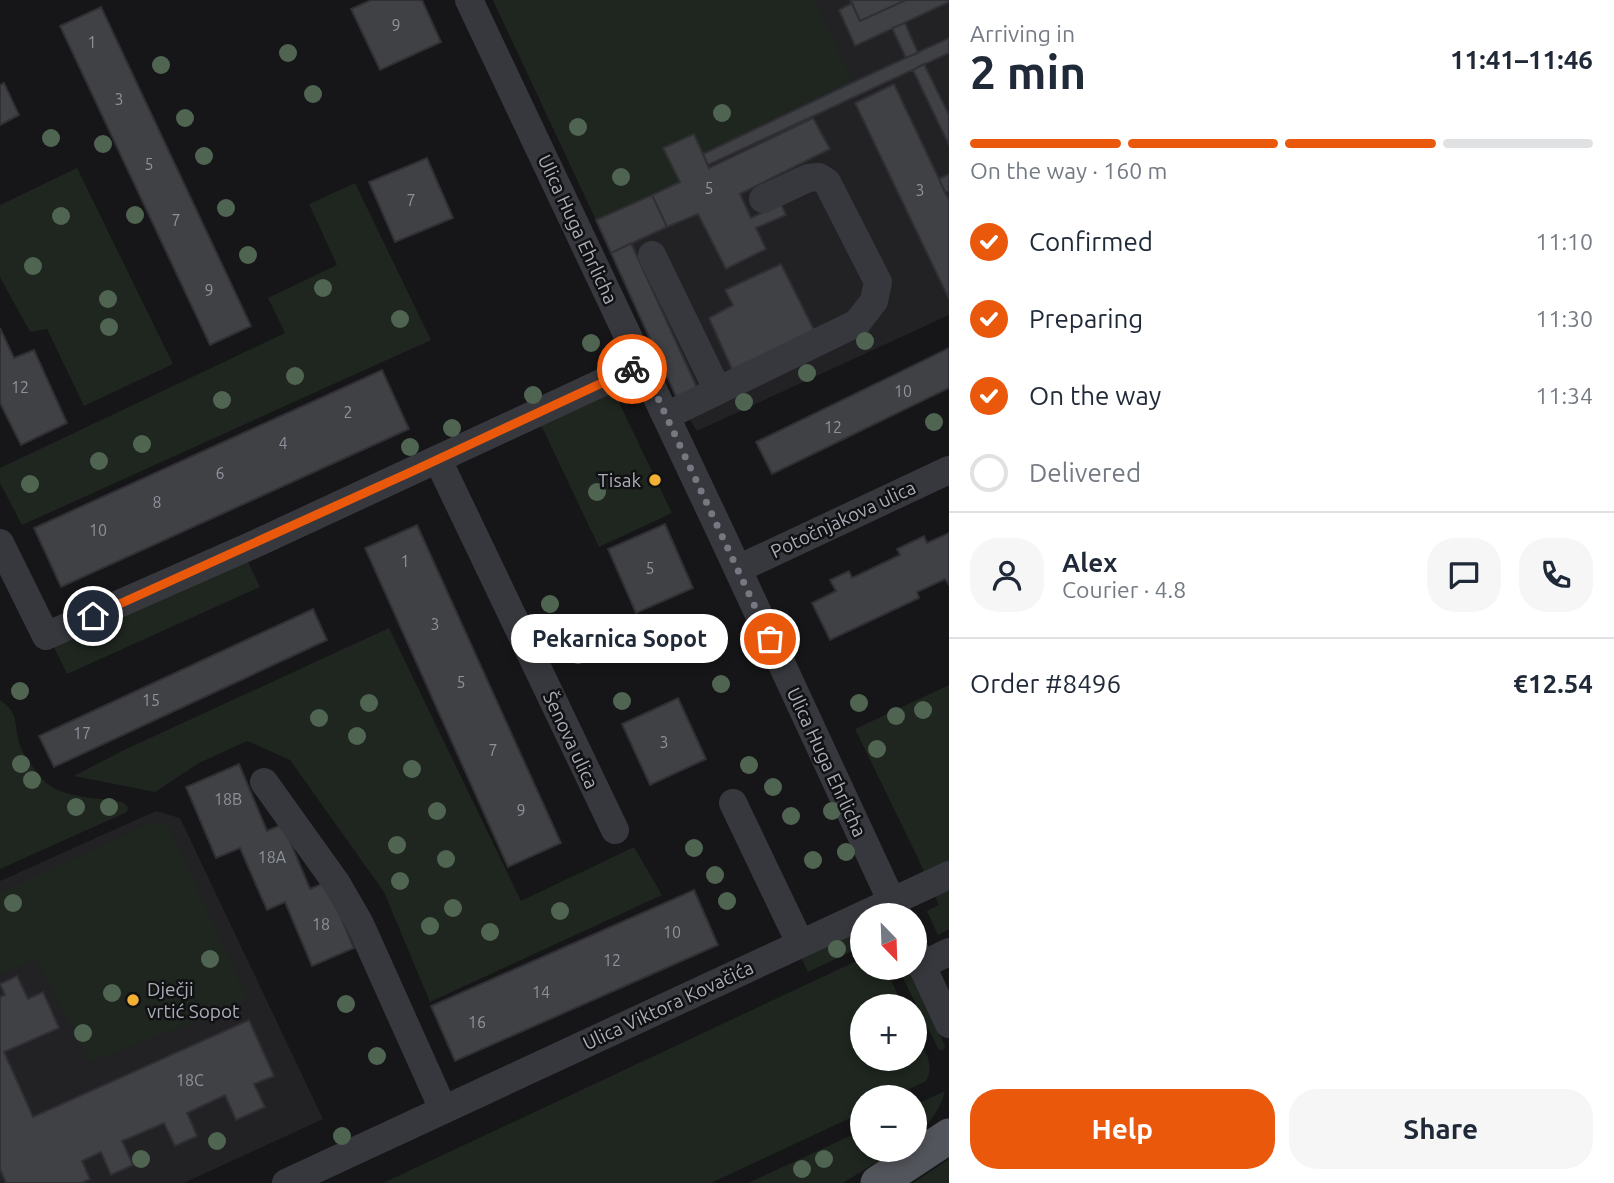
<!DOCTYPE html>
<html lang="en">
<head>
<meta charset="utf-8">
<style>
	body { margin:0; font-family:Ubuntu,sans-serif; background:#f6f6f7; color:#1f2937; height:100vh; display:flex; flex-direction:column; font-size:26px; white-space:nowrap }
	* { box-sizing:border-box; margin:0 }
	p { font-size:23px; color:#747a83 }
	.icon { flex:none; width:38px; height:38px; fill:none; stroke:currentColor; stroke-width:2; stroke-linecap:round; stroke-linejoin:round }
	.map { position:relative; flex:1; overflow:hidden }
	.panel { display:flex; flex-direction:column; background:#fff; width:665px }
	.panel>* { flex:none }
	.needle { width:46px; rotate:157deg }
	.controls { position:absolute; left:850px; top:903px; display:grid; gap:14px }
	.controls a { display:grid; place-items:center; width:77px; height:77px; border-radius:50%; background:#fff; box-shadow:0 4px 10px #0003; font-size:35px }
	.pin { position:absolute; display:grid; place-items:center; width:60px; height:60px; color:#fff; margin:-30px; border:4px solid #fff; border-radius:50%; box-shadow:0 2px 7px #0007 }
	.courier { position:absolute; display:grid; place-items:center; width:70px; height:70px; margin:-35px; border:5px solid #ea580c; border-radius:50%; background:#fff; color:#222; box-shadow:0 2px 9px #0007 }
	.bubble { position:absolute; height:49px; border-radius:24px; background:#fff; box-shadow:0 4px 10px #0003; font-size:23px; font-weight:700; line-height:49px; text-align:center }
	.head em { font-style:normal; font-weight:700 }
	.head div { display:flex; flex-direction:column-reverse }
	.head { display:flex; align-items:center; justify-content:space-between; height:119px; padding:0 21px }
	h1 { font-size:46px; font-weight:700; line-height:52px }
	.bar { display:grid; grid-template-columns:repeat(4,1fr); gap:10px 7px; align-content:center; height:84px; padding:0 21px }
	.bar i { height:9px; border-radius:5px; background:#e0e1e3 }
	.bar .selected { background:#ea580c }
	.bar p { grid-column:span 4 }
	.line { display:flex; align-items:center; gap:18px; padding:0 21px; border-top:2px solid #e0e1e3 }
	.line div { flex:1 }
	.round { display:grid; place-items:center; flex:none; width:74px; height:74px; border-radius:28px; background:#f6f6f7 }
	ol { padding:0 21px; list-style:none }
	li { display:flex; align-items:center; gap:21px; height:77px }
	li p { margin-inline-start:auto }
	li .icon { padding:7px; border-radius:50%; background:#ea580c; color:#fff; stroke-width:4 }
	li:last-child { color:#747a83 }
	li i { width:38px; height:38px; border:4px solid #e0e1e3; border-radius:50% }
	.cta { display:flex; gap:14px; margin-top:auto; padding:14px 21px }
	.cta a { flex:1; height:80px; border-radius:28px; background:#ea580c; color:#fff; font-size:28px; font-weight:700; line-height:80px; text-align:center }
	.cta a+a { background:#f6f6f7; color:#1f2937 }
	main { display:flex; flex:1; min-height:0 }
	.map>svg:first-child { display:block }
	.built { fill:#222225 }
	.green { fill:#1e261f }
	.building { fill:#404145; stroke:#303034; stroke-width:2 }
	.lines { fill:none; stroke-linecap:round; stroke-linejoin:round }
	.minor { stroke:#37383d; stroke-width:28 }
	.major { stroke:#53555c; stroke-width:35 }
	.tree { fill:#506452 }
	.done { stroke:#757880; stroke-width:7; stroke-dasharray:0 12.6 }
	.route { stroke:#ea580c; stroke-width:9 }
	.poi-dot { fill:#f2b134; stroke:#111113; stroke-width:2.5 }
	.labels { text-anchor:middle; dominant-baseline:central; stroke-width:5; stroke-linejoin:round; paint-order:stroke }
	.number-label { font-size:16px; fill:#8e929b }
	.street-label { font-size:19px; fill:#a8adb8; stroke:#111113 }
	.poi-label { font-size:19px; fill:#a8adb8; stroke:#111113; text-anchor:end }
</style>
</head>
<body>
<main>
<div class="map">
<svg width="949" height="1183" viewBox="0 0 949 1183">
	<rect width="100%" height="100%" fill="#161618"/>
	<path class="built" d="M493 0H949V315L697 431 678 401 596 220Z
		M156 811 180 818 323 1119 184 1183H0V881Z"/>
	<path class="green" d="M493 0H814L853 82 703 154 664 149 680 182 596 220Z
		M77 168 173 364 84 406 47 329 30 332 0 277V205Z
		M355 183 431 340 22 525 0 483V468L285 333 268 298 337 265 309 204Z
		M614 392 672 513 599 547 541 425Z
		M245 556 260 587 67 674 52 643Z
		M389 628 521 901 634 847 662 895 430 1002 384 892 290 760 247 741 199 763 155 792 74 776 124 750Z
		M949 685V929L938 935 927 911 939 905 915 852 855 729Z
		M0 700C18 713 14 719 18 738 20 749 26 758 33 767 38 775 44 782 52 787 70 798 101 798 122 802L126 805 128 808 127 812 0 869Z
		M153 822 168 825 248 1000 90 1062 36 959 0 974V893Z
		M863 926V946L808 972 800 955Z
		M863 958V968H885L903 1006H863V1059H915V1032C923 1048 936 1064 926 1081L893 1097H863V1112L711 1183H383Z
		M898 968H909L945 1046 943 1050H939Z
		M945 1091C940 1110 929 1124 915 1137V1105Z
		M863 1130V1150H896L843 1183H748Z
		M949 1159V1183H913Z"/>
	<path class="building" d="M371 0H422L441 42 380 70 351 9Z
		M850 0H906L860 21Z
		M906 0H949V2L855 46 839 10 852 3 860 21Z
		M101 7 251 326 210 345 60 26Z
		M905 23 918 53 906 58 892 28Z
		M949 38V53L708 165 703 154 858 80Z
		M924 64 949 115V145L913 70Z
		M4 83 19 115 0 125V85Z
		M894 84 949 200V299L855 103Z
		M813 118 830 149 740 194 751 218 781 204 786 215 756 228 766 249 726 269 698 214 667 227 652 195 680 182 663 148 694 134 709 168Z
		M427 158 453 218 395 242 369 182Z
		M949 174V191L945 193 939 179Z
		M652 195 667 227 611 253 596 220Z
		M631 243 699 392 678 401 611 253Z
		M781 264 817 336 735 376 709 318 733 305 725 290Z
		M0 328 14 358 34 350 67 423 21 445 0 403Z
		M949 348V388L772 474 756 442Z
		M382 370 409 429 61 587 34 528Z
		M665 524 693 588 636 613 608 549Z
		M417 525 561 843 508 867 365 548Z
		M949 533V585L945 579 917 592 919 598 830 640 812 603 836 591 830 580 849 571 852 578 900 555 897 549 924 536 927 543Z
		M313 609 327 640 54 767 39 736Z
		M678 698 706 759 650 785 622 724Z
		M239 764 267 831 283 824 310 889 326 882 354 948 312 966 285 902 267 910 240 848 216 858 186 787Z
		M694 890 718 945 455 1061 431 1006Z
		M17 976 28 999 43 992 59 1028 4 1052 33 1117 249 1020 274 1076 254 1084 265 1107 236 1120 225 1095 187 1113 197 1136 175 1146 164 1123 122 1141 133 1165 111 1175 101 1152 82 1161 90 1179 82 1183H6L0 1169V997L5 995 0 984Z"/>
	<g class="lines">
		<path class="minor" d="M469 0 721 533 898 915
			M652 255 718 391
			M666 416 857 323 874 301 878 282 827 182 819 177 808 178 763 199
			M438 460 615 830
			M0 543 46 636 255 544 642 364
			M738 569 949 470
			M264 782 337 884 360 924 443 1109
			M733 803 800 943
			M915 951 949 1024
			M922 965 949 952
			M286 1183 949 875"/>
		<path class="major" d="M878 1183 949 1136"/>
	</g>
	<g class="tree">
		<circle cx="288" cy="53" r="9"/>
		<circle cx="161" cy="65" r="9"/>
		<circle cx="313" cy="94" r="9"/>
		<circle cx="722" cy="113" r="9"/>
		<circle cx="185" cy="118" r="9"/>
		<circle cx="578" cy="127" r="9"/>
		<circle cx="51" cy="138" r="9"/>
		<circle cx="103" cy="144" r="9"/>
		<circle cx="204" cy="156" r="9"/>
		<circle cx="621" cy="177" r="9"/>
		<circle cx="226" cy="208" r="9"/>
		<circle cx="135" cy="215" r="9"/>
		<circle cx="61" cy="216" r="9"/>
		<circle cx="248" cy="255" r="9"/>
		<circle cx="33" cy="266" r="9"/>
		<circle cx="323" cy="288" r="9"/>
		<circle cx="108" cy="299" r="9"/>
		<circle cx="400" cy="319" r="9"/>
		<circle cx="109" cy="327" r="9"/>
		<circle cx="865" cy="341" r="9"/>
		<circle cx="591" cy="343" r="9"/>
		<circle cx="807" cy="373" r="9"/>
		<circle cx="295" cy="376" r="9"/>
		<circle cx="533" cy="395" r="9"/>
		<circle cx="222" cy="400" r="9"/>
		<circle cx="744" cy="402" r="9"/>
		<circle cx="934" cy="422" r="9"/>
		<circle cx="452" cy="428" r="9"/>
		<circle cx="142" cy="444" r="9"/>
		<circle cx="410" cy="447" r="9"/>
		<circle cx="99" cy="461" r="9"/>
		<circle cx="30" cy="484" r="9"/>
		<circle cx="597" cy="492" r="9"/>
		<circle cx="550" cy="604" r="9"/>
		<circle cx="554" cy="627" r="9"/>
		<circle cx="578" cy="655" r="9"/>
		<circle cx="721" cy="684" r="9"/>
		<circle cx="20" cy="691" r="9"/>
		<circle cx="622" cy="701" r="9"/>
		<circle cx="369" cy="703" r="9"/>
		<circle cx="859" cy="703" r="9"/>
		<circle cx="923" cy="710" r="9"/>
		<circle cx="896" cy="716" r="9"/>
		<circle cx="319" cy="718" r="9"/>
		<circle cx="357" cy="736" r="9"/>
		<circle cx="877" cy="749" r="9"/>
		<circle cx="21" cy="764" r="9"/>
		<circle cx="749" cy="765" r="9"/>
		<circle cx="412" cy="769" r="9"/>
		<circle cx="32" cy="780" r="9"/>
		<circle cx="773" cy="787" r="9"/>
		<circle cx="76" cy="807" r="9"/>
		<circle cx="109" cy="807" r="9"/>
		<circle cx="437" cy="811" r="9"/>
		<circle cx="832" cy="811" r="9"/>
		<circle cx="791" cy="816" r="9"/>
		<circle cx="397" cy="845" r="9"/>
		<circle cx="694" cy="848" r="9"/>
		<circle cx="846" cy="852" r="9"/>
		<circle cx="446" cy="859" r="9"/>
		<circle cx="813" cy="860" r="9"/>
		<circle cx="715" cy="875" r="9"/>
		<circle cx="400" cy="881" r="9"/>
		<circle cx="727" cy="901" r="9"/>
		<circle cx="13" cy="903" r="9"/>
		<circle cx="453" cy="908" r="9"/>
		<circle cx="560" cy="911" r="9"/>
		<circle cx="430" cy="926" r="9"/>
		<circle cx="490" cy="932" r="9"/>
		<circle cx="837" cy="949" r="9"/>
		<circle cx="210" cy="959" r="9"/>
		<circle cx="112" cy="993" r="9"/>
		<circle cx="346" cy="1004" r="9"/>
		<circle cx="83" cy="1033" r="9"/>
		<circle cx="377" cy="1056" r="9"/>
		<circle cx="342" cy="1136" r="9"/>
		<circle cx="217" cy="1141" r="9"/>
		<circle cx="141" cy="1159" r="9"/>
		<circle cx="824" cy="1159" r="9"/>
		<circle cx="802" cy="1169" r="9"/>
	</g>
	<g class="lines">
		<path class="done" d="M632 369 642 364 770 639"/>
		<path class="route" d="M93 616 413 471 632 369"/>
	</g>
	<g class="poi-dot">
		<circle cx="655" cy="480" r="7"/>
		<circle cx="133" cy="1000" r="7"/>
	</g>
	<g class="labels">
		<g class="number-label">
			<text x="396" y="25">9</text>
			<text x="92" y="42">1</text>
			<text x="119" y="99">3</text>
			<text x="149" y="164">5</text>
			<text x="709" y="188">5</text>
			<text x="920" y="190">3</text>
			<text x="411" y="200">7</text>
			<text x="176" y="220">7</text>
			<text x="209" y="290">9</text>
			<text x="20" y="387">12</text>
			<text x="903" y="391">10</text>
			<text x="348" y="412">2</text>
			<text x="833" y="427">12</text>
			<text x="283" y="443">4</text>
			<text x="220" y="473">6</text>
			<text x="157" y="502">8</text>
			<text x="98" y="530">10</text>
			<text x="405" y="561">1</text>
			<text x="650" y="568">5</text>
			<text x="435" y="624">3</text>
			<text x="461" y="682">5</text>
			<text x="151" y="700">15</text>
			<text x="82" y="733">17</text>
			<text x="664" y="742">3</text>
			<text x="493" y="750">7</text>
			<text x="228" y="799">18B</text>
			<text x="521" y="810">9</text>
			<text x="272" y="857">18A</text>
			<text x="321" y="924">18</text>
			<text x="672" y="932">10</text>
			<text x="612" y="960">12</text>
			<text x="541" y="992">14</text>
			<text x="477" y="1022">16</text>
			<text x="190" y="1080">18C</text>
		</g>
		<g class="street-label">
			<text transform="translate(578 229) rotate(65)">Ulica Huga Ehrlicha</text>
			<text transform="translate(843 519) rotate(-25)">Potočnjakova ulica</text>
			<text transform="translate(571 740) rotate(65)">Šenova ulica</text>
			<text transform="translate(827 762) rotate(65)">Ulica Huga Ehrlicha</text>
			<text transform="translate(668 1005) rotate(-25)">Ulica Viktora Kovačića</text>
		</g>
		<g class="poi-label">
			<text x="641" y="480">Tisak</text>
			<text x="147" y="989" text-anchor="start">Dječji<tspan x="147" dy="22">vrtić Sopot</tspan></text>
		</g>
	</g>
</svg>
<div class="controls">
<a><svg class="needle" viewBox="-14 -14 28 28"><path d="M0-13l5 13h-10z" fill="#e53935"/><path d="M0 13l5-13h-10z" fill="#747a83"/></svg></a>
<a>+</a>
<a>−</a>
</div>
<div class="pin" style="left:770px;top:639px;background:#ea580c"><svg class="icon" aria-label="bag" viewBox="0 0 24 24"><path d="M5 8h14l-1 12H6zM9 8a3 3 0 0 1 6 0"/></svg></div>
<div class="pin" style="left:93px;top:616px;background:#1f2937"><svg class="icon" aria-label="home" viewBox="0 0 24 24"><path d="M3 11l9-7 9 7M6 9v11h12V9"/></svg></div>
<div class="courier" style="left:632px;top:369px"><svg class="icon" aria-label="bike" viewBox="0 0 24 24"><circle cx="6" cy="16" r="4"/><circle cx="18" cy="16" r="4"/><path d="M6 16l4-8h5l3 8M10 8l3 8H6M13 5h3"/></svg></div>
<div class="bubble" style="left:511px;top:614px;width:217px">Pekarnica Sopot</div>
</div>
<section class="panel">
<div class="head"><div><h1>2 min</h1><p>Arriving in</p></div><em>11:41–11:46</em></div>
<div class="bar"><i class="selected"></i><i class="selected"></i><i class="selected"></i><i></i><p>On the way · 160 m</p></div>
<ol>
<li><svg class="icon" aria-label="check" viewBox="0 0 24 24"><path d="M5 12l5 5 9-10"/></svg>Confirmed<p>11:10</p></li>
<li><svg class="icon" aria-label="check" viewBox="0 0 24 24"><path d="M5 12l5 5 9-10"/></svg>Preparing<p>11:30</p></li>
<li><svg class="icon" aria-label="check" viewBox="0 0 24 24"><path d="M5 12l5 5 9-10"/></svg>On the way<p>11:34</p></li>
<li><i></i>Delivered</li>
</ol>
<div class="line" style="height:126px"><a class="round"><svg class="icon" aria-label="person" viewBox="0 0 24 24"><circle cx="12" cy="8" r="4"/><path d="M4 21q1-7 8-7t8 7"/></svg></a><div><b>Alex</b><p>Courier · 4.8</p></div><a class="round"><svg class="icon" aria-label="chat" viewBox="0 0 24 24"><path d="M4 5h16v11H9l-5 4z"/></svg></a><a class="round"><svg class="icon" aria-label="phone" viewBox="0 0 24 24"><path d="M5 4h4l2 5-3 2q2 4 5 5l2-3 5 2v4C11 20 4 13 5 4z"/></svg></a></div>
<div class="line" style="height:91px"><div>Order #8496</div><b>€12.54</b></div>
<div class="cta"><a>Help</a><a>Share</a></div>
</section>
</main>
</body>
</html>
